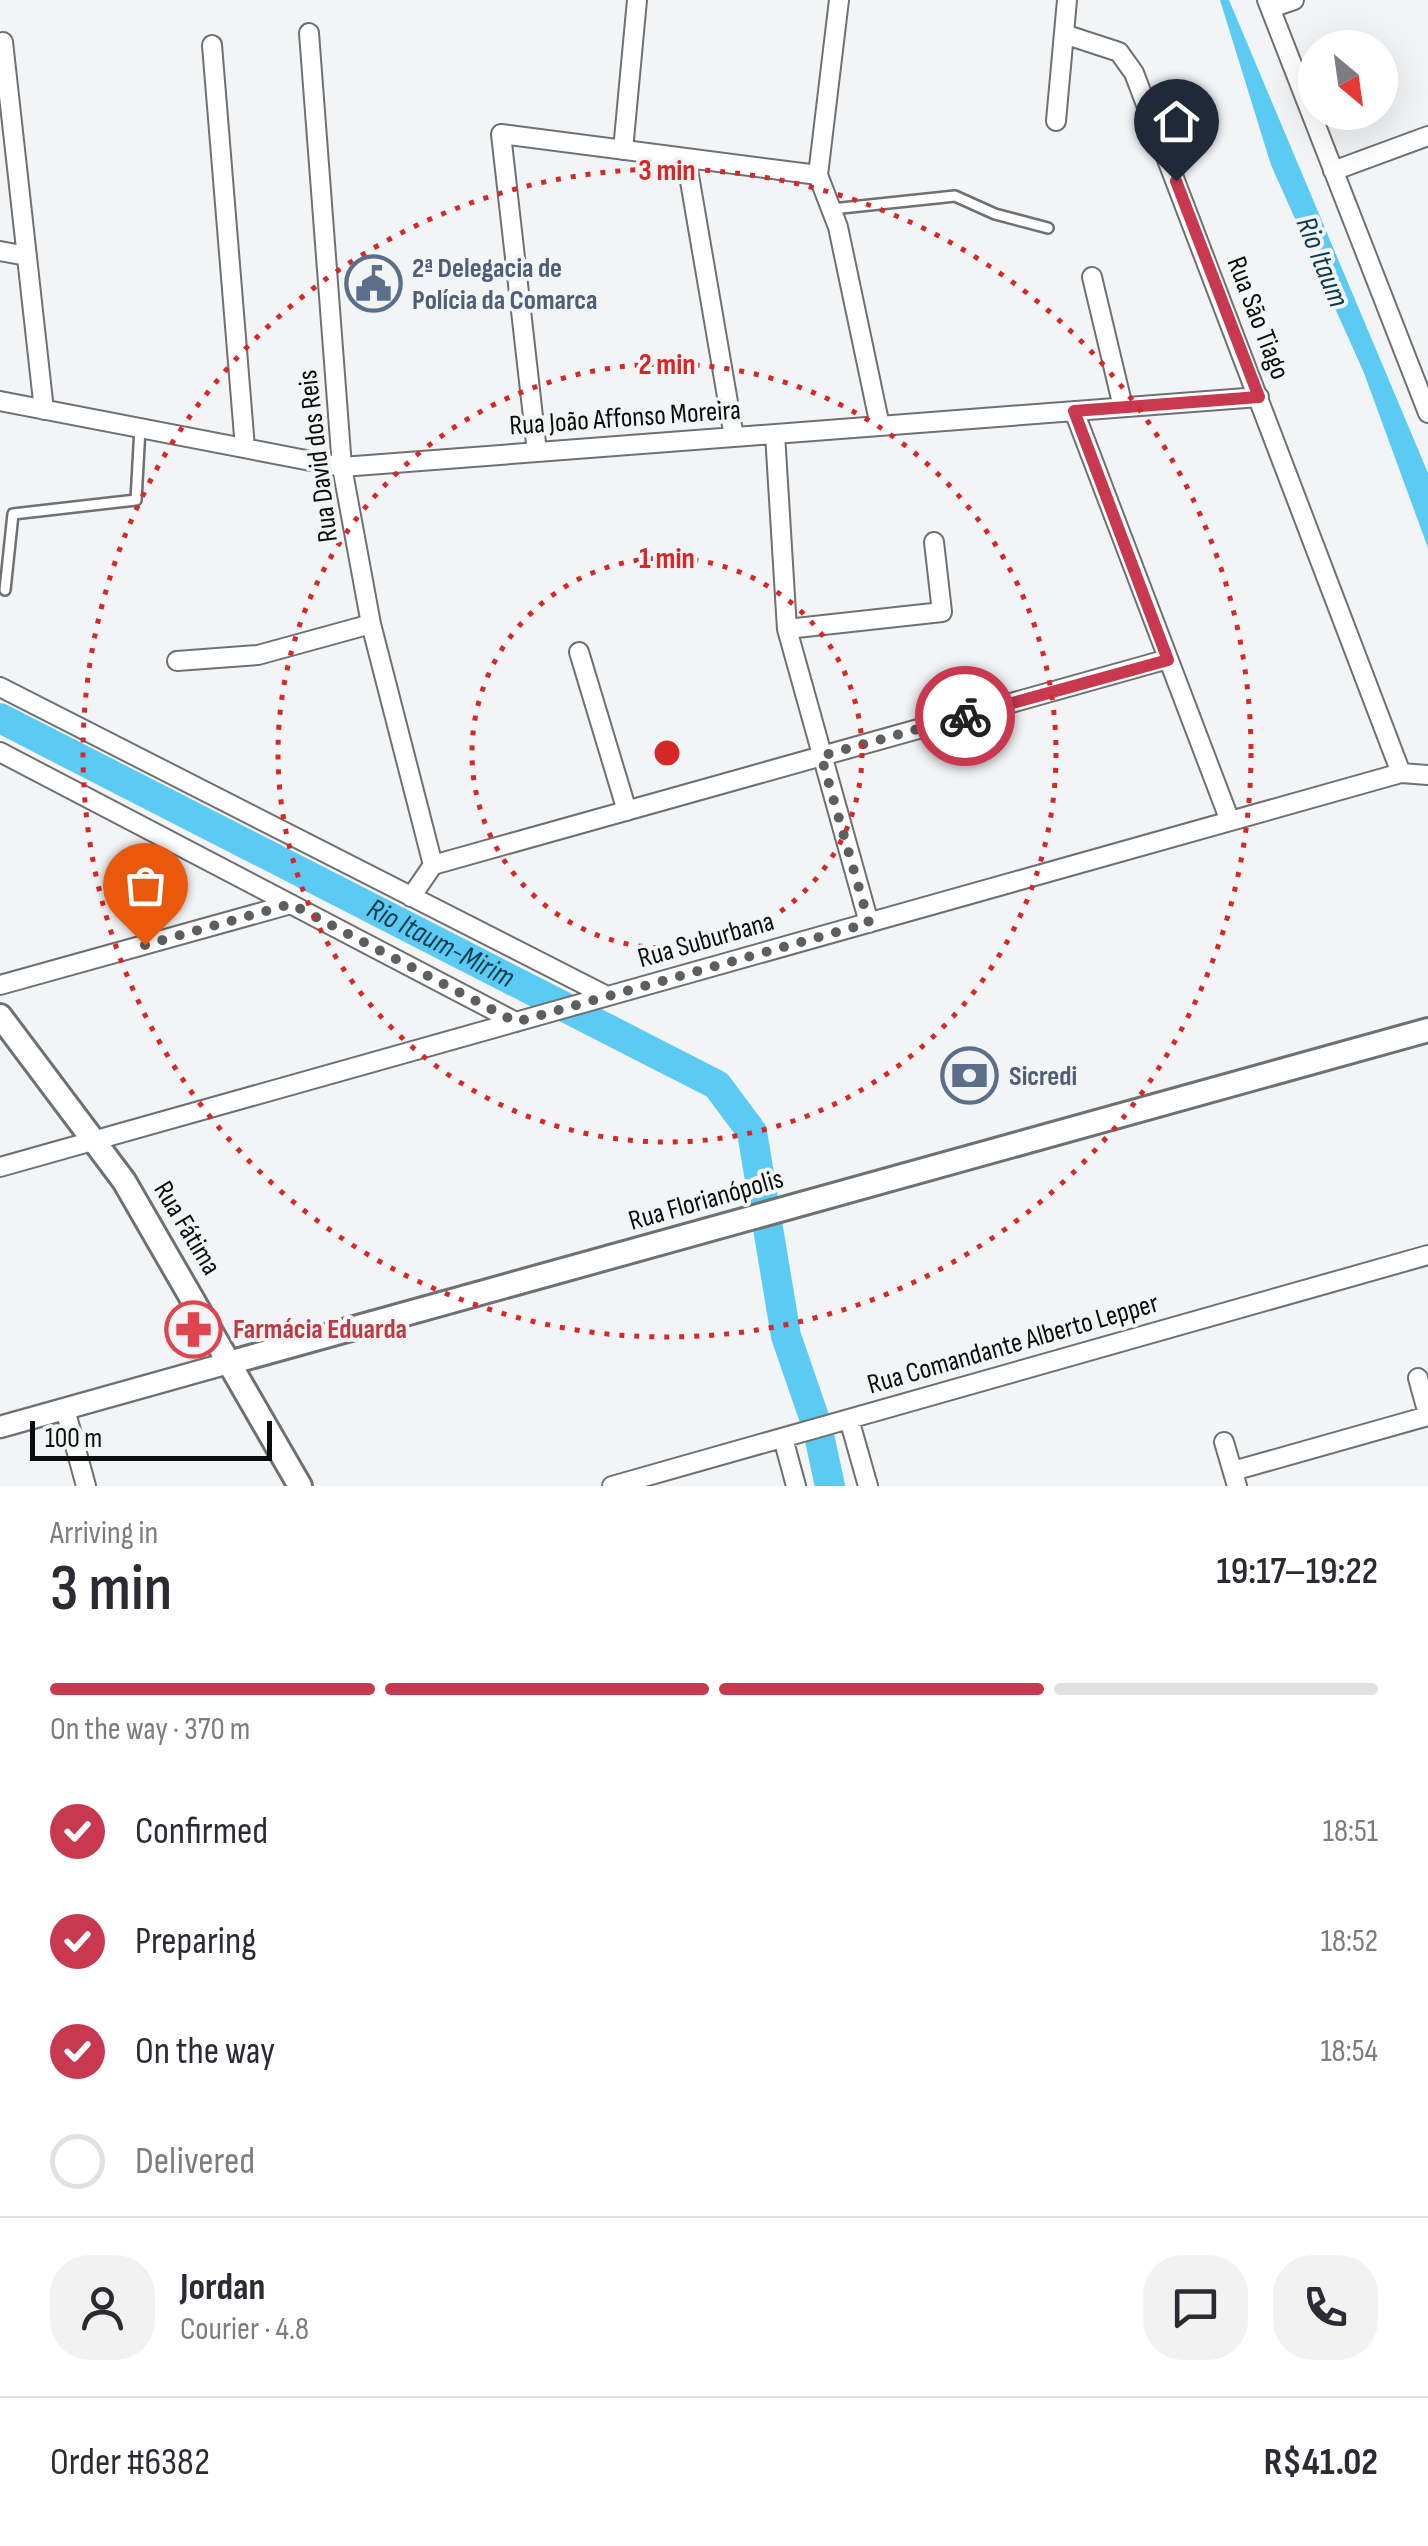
<!DOCTYPE html>
<html lang="en">
<head>
<meta charset="utf-8">
<style>
	body { margin:0; font-family:"Sofia Sans Condensed",sans-serif; background:#f2f2f3; color:#2b2b33; height:100vh; display:flex; flex-direction:column; font-size:38px; white-space:nowrap }
	* { box-sizing:border-box; margin:0 }
	p { font-size:32px; color:#7c7c81 }
	.icon { flex:none; width:55px; height:55px; fill:none; stroke:currentColor; stroke-width:2; stroke-linecap:round; stroke-linejoin:round }
	.map { position:relative; height:1486px; overflow:hidden }
	.side { display:flex; flex-direction:column; background:#fff; flex:1 }
	.side>* { flex:none }
	.needle { width:65px; rotate:151deg }
	.tools { position:absolute; left:1298px; top:30px; display:grid; gap:20px }
	.tools a { display:grid; place-items:center; width:100px; height:100px; border-radius:50%; background:#fff; box-shadow:0 10px 40px #0002; font-size:50px }
	.scale { position:absolute; left:30px; bottom:25px; width:242px; box-sizing:border-box; padding-left:10px; border:5px solid #0c0d0d; border-top:0; font-size:28px; line-height:35px; white-space:nowrap; color:#0c0d0d; -webkit-text-stroke:8px #f3f4f5; paint-order:stroke }
	.pin { position:absolute; display:grid; place-items:center; width:85px; height:85px; color:#fff; margin:-102px -42px; border-radius:50% 50% 50% 0; rotate:-45deg; box-shadow:0 0 10px #0007 }
	.pin .icon { rotate:45deg }
	.courier { position:absolute; display:grid; place-items:center; width:100px; height:100px; margin:-50px; border:8px solid #c8384f; border-radius:50%; background:#fff; color:#222; box-shadow:0 2px 12px #0007 }
	.summary em { font-style:normal; font-weight:600 }
	.summary div { display:flex; flex-direction:column-reverse }
	.summary { display:flex; align-items:center; justify-content:space-between; height:170px; padding:0 50px }
	h1 { font-size:65px; font-weight:600; line-height:75px }
	.bar { display:grid; grid-template-columns:repeat(4,1fr); gap:15px 10px; align-content:center; height:120px; padding:0 50px }
	.bar i { height:12px; border-radius:8px; background:#e1e1e2 }
	.bar .selected { background:#c8384f }
	.bar p { grid-column:span 4 }
	.line { display:flex; align-items:center; gap:25px; padding:0 50px; border-top:2px solid #e1e1e2 }
	.line div { flex:1 }
	.round { display:grid; place-items:center; flex:none; width:105px; height:105px; border-radius:40px; background:#f2f2f3 }
	ol { padding:0 50px; list-style:none }
	li { display:flex; align-items:center; gap:30px; height:110px }
	li p { margin-inline-start:auto }
	li .icon { padding:10px; border-radius:50%; background:#c8384f; color:#fff; stroke-width:4 }
	li:last-child { color:#7c7c81 }
	li i { width:55px; height:55px; border:5px solid #e1e1e2; border-radius:50% }
	.map>svg:first-child { display:block }
	.water { fill:#5ccbf4 }
	.lines { fill:none; stroke-linecap:round; stroke-linejoin:round }
	.river { stroke:#5ccbf4; stroke-width:30 }
	.service-casing { stroke:#6f7071; stroke-width:14 }
	.minor-casing { stroke:#6f7071; stroke-width:22 }
	.tertiary-casing { stroke:#6f7071; stroke-width:25 }
	.secondary-casing { stroke:#6f7071; stroke-width:28 }
	.service { stroke:#fff; stroke-width:9 }
	.minor { stroke:#fff; stroke-width:18 }
	.tertiary { stroke:#fff; stroke-width:20 }
	.secondary { stroke:#fff; stroke-width:22 }
	.done { stroke:#5d5e5e; stroke-width:10; stroke-dasharray:0 18 }
	.route { stroke:#c8384f; stroke-width:12 }
	.ring { fill:none; stroke:#d62828; stroke-width:5; stroke-dasharray:5 10 }
	.labels { text-anchor:middle; dominant-baseline:central; stroke-width:8; stroke-linejoin:round; paint-order:stroke }
	.service-label { font-size:28px; font-weight:bold; fill:#4e5e75; stroke:#f3f4f5; text-anchor:start }
	.street-label { font-size:28px; fill:#0c0d0d; stroke:#f3f4f5 }
	.health-label { font-size:28px; font-weight:bold; fill:#be3a42; stroke:#f3f4f5; text-anchor:start }
	.water-label { font-size:30px; font-style:italic; fill:#093c4d; stroke:#f3f4f5 }
	.centre { fill:#d62828; stroke:#f3f4f5; stroke-width:5 }
	.ring-label { font-size:30px; text-anchor:middle; font-weight:bold; fill:#d62828; stroke:#f3f4f5; stroke-width:8; stroke-linejoin:round; paint-order:stroke }
</style>
</head>
<body>
<div class="map">
<svg width="1428" height="1486" viewBox="0 0 1428 1486">
	<rect width="100%" height="100%" fill="#f3f4f5"/>
	<path class="water" d="M1220 0H1229L1428 473V548L1364 373 1271 165Z"/>
	<g class="lines">
		<path class="river" id="s1" d="M0 718 717 1085 752 1132 786 1336 817 1426 830 1486"/>
		<defs>
			<path id="service" d="M832 209 955 196 995 214 1048 228
				M5 590 13 514 136 500 140 428"/>
			<path id="minor" d="M839 0 818 175 838 227 880 426
				M1267 0 1428 413
				M1271 8 1294 0
				M309 33 342 467 371 624 433 865
				M1064 34 1119 52 1134 73 1401 773
				M3 42 44 410
				M212 45 245 448
				M1056 121 1067 0
				M623 150 637 0
				M686 158 734 437
				M1333 171 1428 136
				M0 251 27 256
				M1092 277 1123 407
				M0 401 342 467 1259 397
				M1074 411 1230 821
				M775 434 787 629 869 923
				M537 452 501 134 818 175
				M787 629 942 612 934 542
				M579 652 627 811
				M177 661 258 655 371 624
				M0 687 607 996
				M0 752 516 1022
				M411 897 433 865 1168 659
				M0 985 291 904
				M0 1167 1401 773 1428 775
				M1418 1378 1428 1414
				M65 1409 86 1486
				M849 1419 868 1486
				M783 1438 796 1486
				M1224 1442 1237 1486
				M1233 1471 1428 1416
				M612 1486 1428 1255"/>
			<path id="tertiary" d="M0 1427 232 1362"/>
			<path id="secondary" d="M0 1016 124 1181 300 1486
				M232 1362 1428 1030"/>
		</defs>
		<use href="#service" class="service-casing"/>
		<use href="#minor" class="minor-casing"/>
		<use href="#tertiary" class="tertiary-casing"/>
		<use href="#secondary" class="secondary-casing"/>
		<use href="#service" class="service"/>
		<use href="#minor" class="minor"/>
		<use href="#tertiary" class="tertiary"/>
		<use href="#secondary" class="secondary"/>
	</g>
	<g class="lines">
		<path class="done" d="M145 945 291 904 516 1022 869 923 821 756 965 716"/>
		<path class="route" d="M965 716 1168 660 1074 411 1259 397 1176 181"/>
	</g>
	<g class="ring">
		<circle cx="667" cy="753" r="195"/>
		<circle cx="667" cy="753" r="389"/>
		<circle cx="667" cy="753" r="584"/>
	</g>
	<defs>
		<symbol id="civic-ring" viewBox="-11 -11 22 22"><circle r="9.5" fill="#f3f4f5" stroke="#5c6f8a" stroke-width="1.5"/><path d="M-.6-6.5H3V-4.5H.6V-3L4-1V1h2V6H-6V1h2V-1L-.6-3ZM-1.2 2.5V6h2.4V2.5Z" fill="#5c6f8a"/></symbol>
		<symbol id="bank-ring" viewBox="-11 -11 22 22"><circle r="9.5" fill="#f3f4f5" stroke="#5c6f8a" stroke-width="1.5"/><path d="M-6-4H6V4H-6ZM0-2.3a2.3 2.3 0 1 0 0 4.6a2.3 2.3 0 1 0 0-4.6Z" fill="#5c6f8a"/></symbol>
		<symbol id="pharmacy-ring" viewBox="-11 -11 22 22"><circle r="9.5" fill="#f3f4f5" stroke="#e0444e" stroke-width="1.5"/><path d="M-2-6h4v4h4v4h-4v4h-4v-4h-4v-4h4Z" fill="#e0444e"/></symbol>
	</defs>
	<g fill-rule="evenodd">
		<use href="#civic-ring" x="342" y="252" width="63" height="63"/>
		<use href="#bank-ring" x="938" y="1044" width="63" height="63"/>
		<use href="#pharmacy-ring" x="162" y="1298" width="63" height="63"/>
	</g>
	<g class="labels">
		<g class="service-label">
			<text x="412" y="268">2ª Delegacia de<tspan x="412" dy="32">Polícia da Comarca</tspan></text>
			<text x="1009" y="1076">Sicredi</text>
		</g>
		<g class="street-label">
			<text transform="translate(1258 318) rotate(69)">Rua São Tiago</text>
			<text transform="translate(625 418) rotate(-4)">Rua João Affonso Moreira</text>
			<text transform="translate(318 456) rotate(-97)">Rua David dos Reis</text>
			<text transform="translate(706 940) rotate(-16)">Rua Suburbana</text>
			<text transform="translate(706 1200) rotate(-16)">Rua Florianópolis</text>
			<text transform="translate(187 1228) rotate(59)">Rua Fátima</text>
			<text transform="translate(1013 1344) rotate(-16)">Rua Comandante Alberto Lepper</text>
		</g>
		<g class="health-label">
			<text x="233" y="1329">Farmácia Eduarda</text>
		</g>
		<g class="water-label">
			<text transform="translate(1322 262) rotate(68)">Rio Itaum</text>
			<text stroke="none"><textPath href="#s1" startOffset="495">Rio Itaum-Mirim</textPath></text>
		</g>
	</g>
	<circle cx="667" cy="753" r="15" class="centre"/>
	<g class="ring-label">
		<text x="667" y="180">3 min</text>
		<text x="667" y="374">2 min</text>
		<text x="667" y="568">1 min</text>
	</g>
</svg>
<div class="tools">
<a><svg class="needle" viewBox="-14 -14 28 28"><path d="M0-13l5 13h-10z" fill="#e53935"/><path d="M0 13l5-13h-10z" fill="#7c7c81"/></svg></a>
</div>
<div class="scale">100 m</div>
<div class="pin" style="left:145px;top:945px;background:#ea580c"><svg class="icon" aria-label="bag" viewBox="0 0 24 24"><path d="M5 8h14l-1 12H6zM9 8a3 3 0 0 1 6 0"/></svg></div>
<div class="pin" style="left:1176px;top:181px;background:#1f2937"><svg class="icon" aria-label="home" viewBox="0 0 24 24"><path d="M3 11l9-7 9 7M6 9v11h12V9"/></svg></div>
<div class="courier" style="left:965px;top:716px"><svg class="icon" aria-label="bike" viewBox="0 0 24 24"><circle cx="6" cy="16" r="4"/><circle cx="18" cy="16" r="4"/><path d="M6 16l4-8h5l3 8M10 8l3 8H6M13 5h3"/></svg></div>
</div>
<section class="side">
<div class="summary"><div><h1>3 min</h1><p>Arriving in</p></div><em>19:17–19:22</em></div>
<div class="bar"><i class="selected"></i><i class="selected"></i><i class="selected"></i><i></i><p>On the way · 370 m</p></div>
<ol>
<li><svg class="icon" aria-label="check" viewBox="0 0 24 24"><path d="M5 12l5 5 9-10"/></svg>Confirmed<p>18:51</p></li>
<li><svg class="icon" aria-label="check" viewBox="0 0 24 24"><path d="M5 12l5 5 9-10"/></svg>Preparing<p>18:52</p></li>
<li><svg class="icon" aria-label="check" viewBox="0 0 24 24"><path d="M5 12l5 5 9-10"/></svg>On the way<p>18:54</p></li>
<li><i></i>Delivered</li>
</ol>
<div class="line" style="height:180px"><a class="round"><svg class="icon" aria-label="person" viewBox="0 0 24 24"><circle cx="12" cy="8" r="4"/><path d="M4 21q1-7 8-7t8 7"/></svg></a><div><b>Jordan</b><p>Courier · 4.8</p></div><a class="round"><svg class="icon" aria-label="chat" viewBox="0 0 24 24"><path d="M4 5h16v11H9l-5 4z"/></svg></a><a class="round"><svg class="icon" aria-label="phone" viewBox="0 0 24 24"><path d="M5 4h4l2 5-3 2q2 4 5 5l2-3 5 2v4C11 20 4 13 5 4z"/></svg></a></div>
<div class="line" style="height:130px"><div>Order #6382</div><b>R$41.02</b></div>
</section>
</body>
</html>
